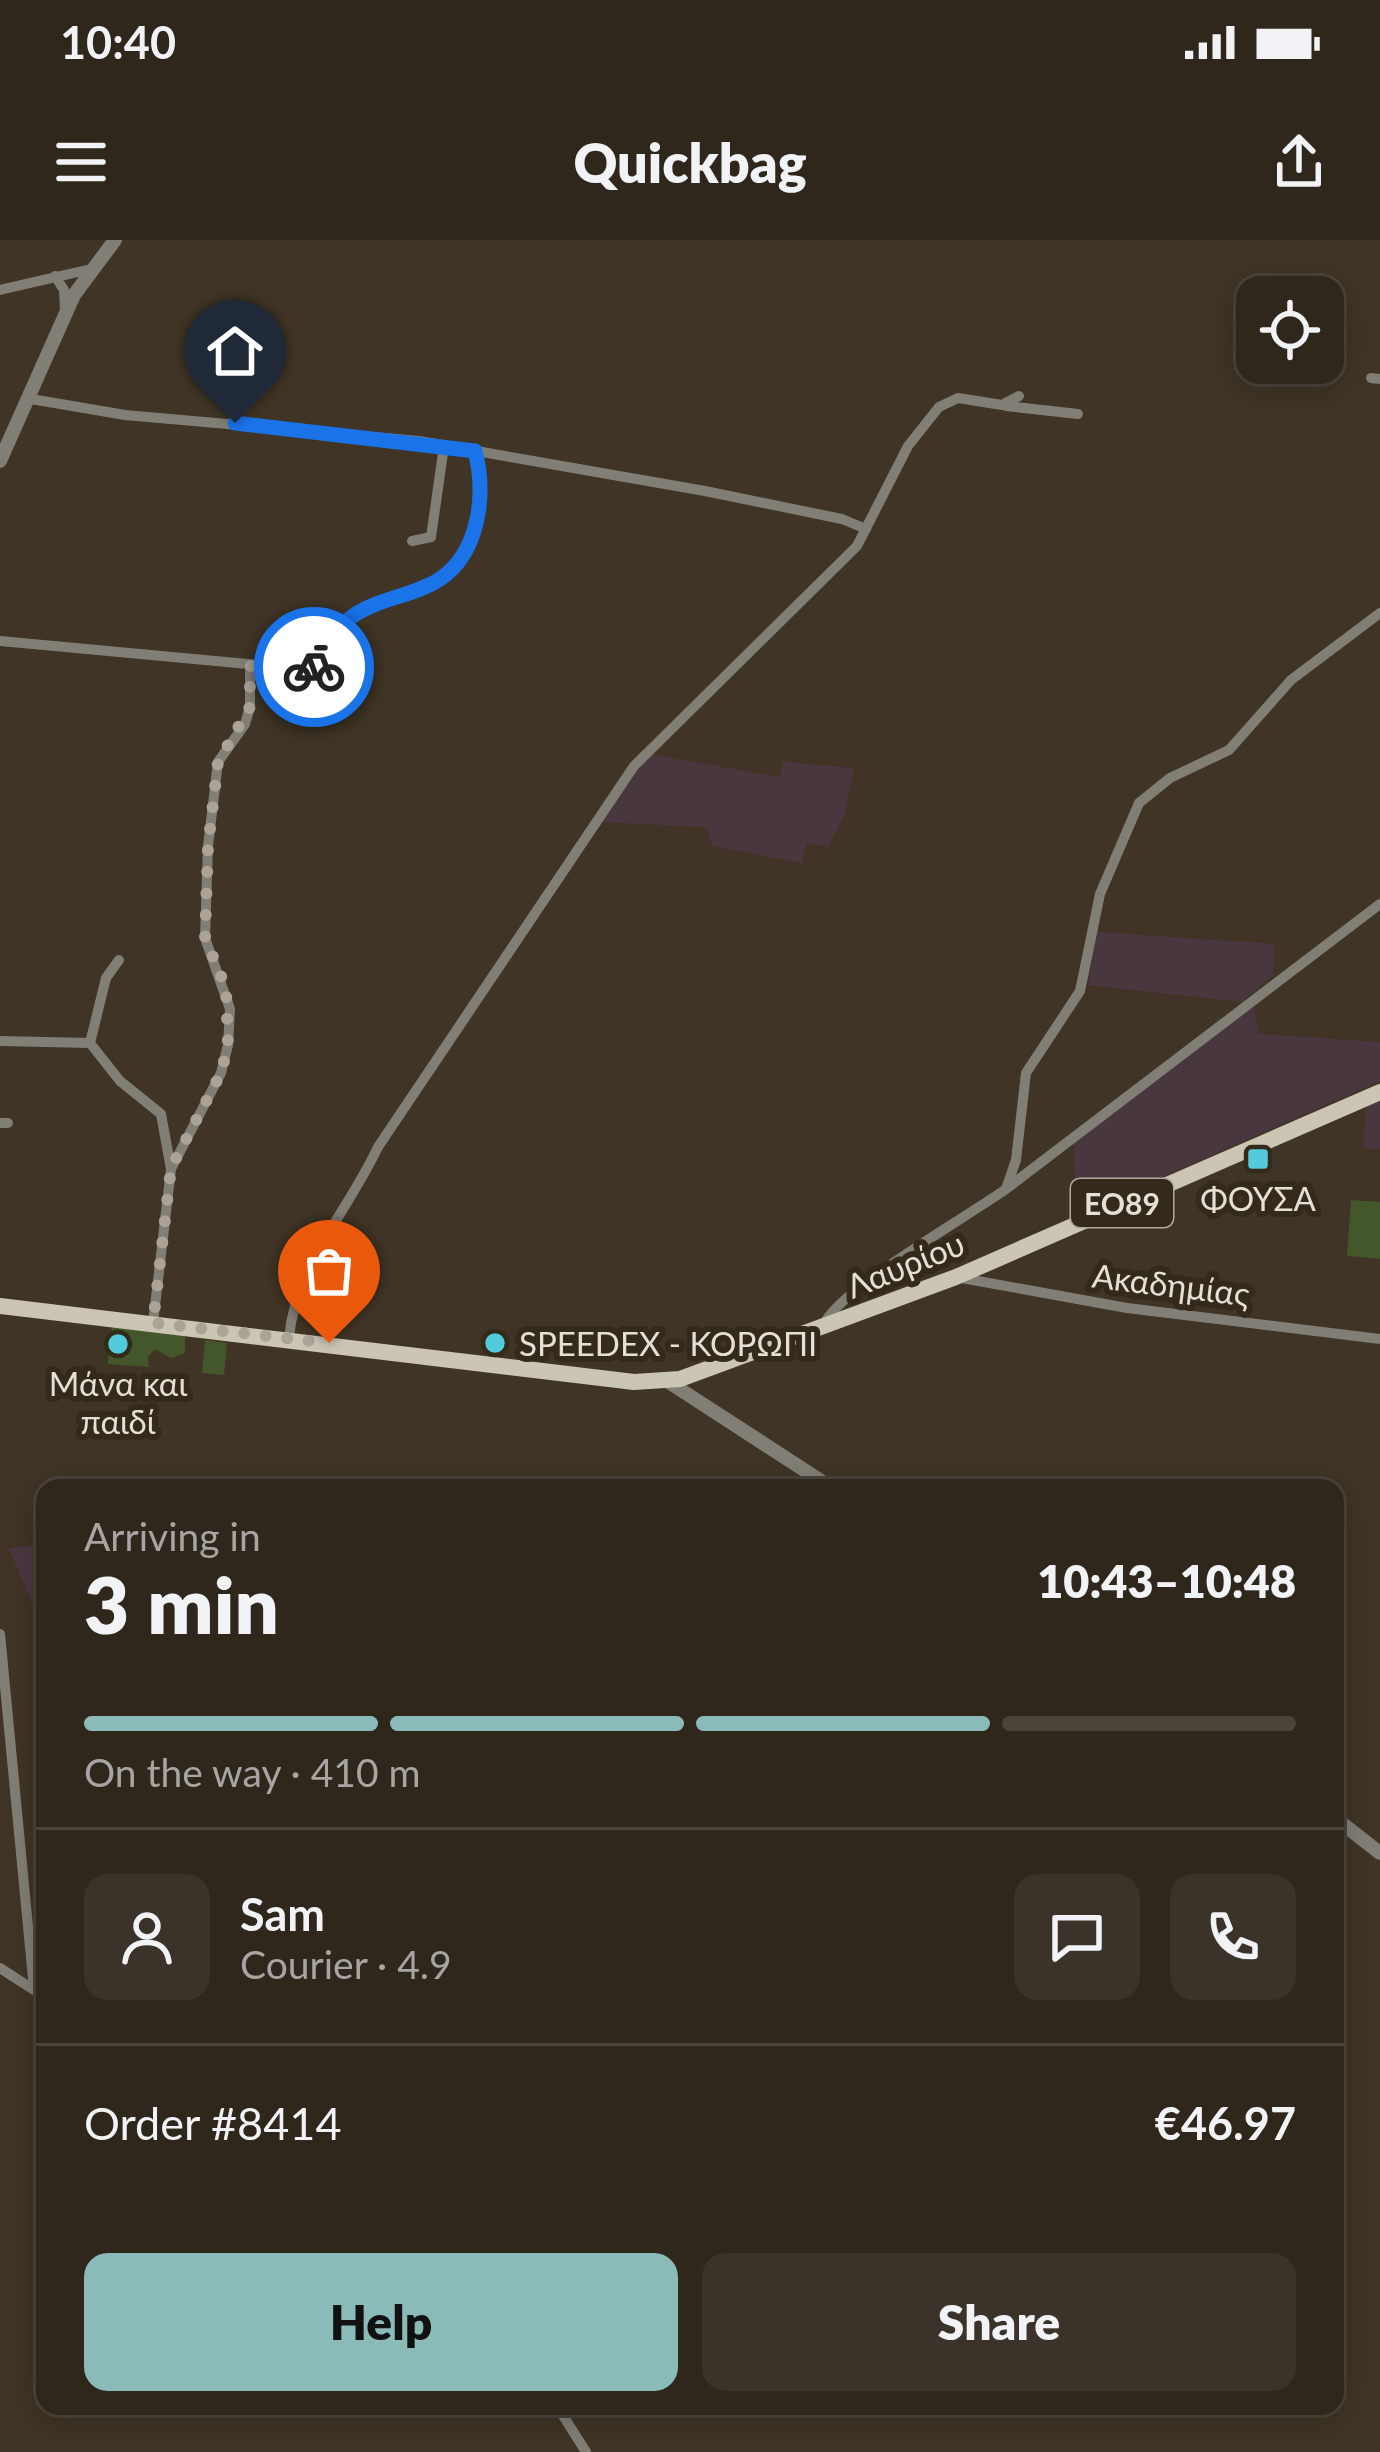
<!DOCTYPE html>
<html lang="en">
<head>
<meta charset="utf-8">
<style>
	body { margin:0; font-family:Lato,sans-serif; background:#3b3329; color:#f1f3f6; height:100vh; display:flex; flex-direction:column; font-size:45px; white-space:nowrap }
	* { box-sizing:border-box; margin:0 }
	p { font-size:39px; color:#a7a5a3 }
	.icon { flex:none; width:66px; height:66px; fill:none; stroke:currentColor; stroke-width:2; stroke-linecap:round; stroke-linejoin:round }
	.map { position:relative; flex:1; overflow:hidden }
	.details { position:absolute; left:36px; top:1239px; width:1308px; height:936px; display:flex; flex-direction:column; background:#2f271c; border-radius:24px; box-shadow:0 6px 30px #0003,0 0 0 3px #4a443b }
	.details>* { flex:none }
	.buttons { position:absolute; left:1236px; top:36px; display:grid; gap:24px }
	.buttons a { display:grid; place-items:center; width:108px; height:108px; border-radius:24px; background:#2f271c; box-shadow:0 6px 30px #0003,0 0 0 3px #4a443b; font-size:60px }
	.pin { position:absolute; display:grid; place-items:center; width:102px; height:102px; color:#fff; margin:-123px -51px; border-radius:50% 50% 50% 0; rotate:-45deg; box-shadow:0 0 12px #0007 }
	.pin .icon { rotate:45deg }
	.courier { position:absolute; display:grid; place-items:center; width:120px; height:120px; margin:-60px; border:9px solid #1a73e8; border-radius:50%; background:#fff; color:#222; box-shadow:0 3px 15px #0007 }
	.headline em { font-style:normal; font-weight:800 }
	.headline div { display:flex; flex-direction:column-reverse }
	.headline { display:flex; align-items:center; justify-content:space-between; height:204px; padding:0 48px }
	h1 { font-size:78px; font-weight:800; line-height:90px }
	.bar { display:grid; grid-template-columns:repeat(4,1fr); gap:18px 12px; align-content:center; height:144px; padding:0 48px }
	.bar i { height:15px; border-radius:9px; background:#4a443b }
	.bar .current { background:#8bbbb9 }
	.bar p { grid-column:span 4 }
	.line { display:flex; align-items:center; gap:30px; padding:0 48px; border-top:3px solid #4a443b }
	.line div { flex:1 }
	.round { display:grid; place-items:center; flex:none; width:126px; height:126px; border-radius:24px; background:#3b3329 }
	.button { display:flex; gap:24px; margin-top:auto; padding:24px 48px }
	.button a { flex:1; height:138px; border-radius:24px; background:#8bbbb9; color:#111; font-size:48px; font-weight:800; line-height:138px; text-align:center }
	.button a+a { background:#3b3329; color:#f1f3f6 }
	.status { display:flex; justify-content:space-between; align-items:center; height:84px; padding:0 60px; background:#2f271c; direction:ltr }
	.status svg { height:33px; fill:currentColor }
	header { display:flex; justify-content:space-between; align-items:center; height:156px; padding:0 48px; background:#2f271c; font-size:54px; font-weight:800 }
	.map>svg:first-child { display:block }
	.industrial { fill:#493740 }
	.green { fill:#44572b }
	.lines { fill:none; stroke-linecap:round; stroke-linejoin:round }
	.minor { stroke:#807e75; stroke-width:10 }
	.tertiary { stroke:#807e75; stroke-width:14 }
	.primary { stroke:#cbc5b4; stroke-width:16 }
	.done { stroke:#aca398; stroke-width:12; stroke-dasharray:0 21.6 }
	.route { stroke:#1a73e8; stroke-width:15 }
	.poi-dot { fill:#53cbda; stroke:#342a1b; stroke-width:4.5 }
	.labels { text-anchor:middle; dominant-baseline:central; stroke-width:12; stroke-linejoin:round; paint-order:stroke }
	.shield { fill:#342a1b; stroke:#b1a99e; stroke-width:3 }
	.shield-label { font-size:30px; font-weight:bold; fill:#e6dfd6 }
	.poi-label { font-size:33px; fill:#e6dfd6; stroke:#342a1b }
	.street-label { font-size:33px; fill:#e6dfd6; stroke:#342a1b }
</style>
</head>
<body>
<div class="status"><b>10:40</b><svg viewBox="0 0 49 12"><path d="M0 12V9h3v3zM5 12V6h3v6zM10 12V3h3v9zM15 12V0h3v12zM26 1h20v11H26zM47 4h2v5h-2z"/></svg></div>
<header><svg class="icon" aria-label="menu" viewBox="0 0 24 24"><path d="M4 6h16M4 12h16M4 18h16"/></svg>Quickbag<svg class="icon" aria-label="share" viewBox="0 0 24 24"><path d="M12 15V3M7 8l5-5 5 5M5 13v7h14v-7"/></svg></header>
<div class="map">
<svg width="1380" height="2212" viewBox="0 0 1380 2212">
	<rect width="100%" height="100%" fill="#3f3425"/>
	<path class="industrial" d="M648 514 780 537 783 522 854 528 845 573 828 607 807 603 802 623 713 606 706 587 599 582Z
		M1096 692 1274 704 1273 735 1242 762 1088 745Z
		M1254 765 1258 794 1380 802V841L1133 950 1075 949 1074 903Z
		M1380 856V909H1363L1367 862Z
		M45 1304V1390L8 1308Z"/>
	<path class="green" d="M1351 960 1380 962V1019L1347 1016Z
		M112 1085 185 1095V1113L171 1118 155 1109 148 1117 149 1127 108 1124Z
		M205 1100 227 1103 224 1135 202 1133Z"/>
	<g class="lines">
		<path class="minor" d="M55 36 64 50 65 70
			M0 50 91 29
			M1371 138 1380 139
			M31 159 125 175 419 201 705 251 842 279 866 289
			M1006 166 1078 174
			M412 301 431 297 444 206
			M0 401 312 430C324 410 331 392 351 377 376 358 412 356 438 340 479 315 486 252 475 211
			M0 801 90 803 120 841 161 874 171 929
			M90 803 106 738 119 720
			M0 883H8
			M1006 949 1380 664
			M956 1037 1127 1068 1380 1099
			M153 1083 171 929 221 833 228 805 230 769 205 698 208 606 218 522 245 484 250 467V426
			M824 1085C835 1052 970 975 1006 949L1016 920 1026 833 1080 751 1100 654 1139 563 1170 538 1229 510 1291 440 1380 373
			M289 1098C295 1027 348 971 378 907L634 526 857 306 908 206 939 167 958 158 1002 165 1019 156
			M0 1394 34 1749
			M0 1728 45 1757
			M557 2166 586 2212"/>
		<path class="tertiary" d="M0 221 74 55 115 0
			M667 1141 832 1248
			M1335 1578 1380 1613"/>
		<path class="primary" d="M0 1066 634 1142 680 1139 956 1037 1380 852"/>
	</g>
	<g class="lines">
		<path class="done" d="M314 427 306 432 250 426V467L218 522 208 606 205 698 226 748 228 805 221 833 171 928 153 1083 329 1103"/>
		<path class="route" d="M235 183 475 211C486 253 480 312 440 339 414 356 379 358 353 376 333 389 324 406 314 427"/>
	</g>
	<g class="poi-dot">
		<rect x="1246" y="907" width="24" height="24" rx="6"/>
		<circle cx="495" cy="1103" r="12"/>
		<circle cx="118" cy="1104" r="12"/>
	</g>
	<g class="labels">
		<rect class="shield" x="1071" y="939" width="102" height="48" rx="9"/>
		<g class="shield-label">
			<text x="1122" y="963">ΕΟ89</text>
		</g>
		<g class="poi-label">
			<text x="1258" y="958">ΦΟΥΣΑ</text>
			<text x="519" y="1103" text-anchor="start">SPEEDEX - ΚΟΡΩΠΙ</text>
			<text x="118" y="1143">Μάνα και<tspan x="118" dy="38">παιδί</tspan></text>
		</g>
		<g class="street-label">
			<text transform="translate(905 1024) rotate(-22)">Λαυρίου</text>
			<text transform="translate(1171 1044) rotate(7)">Ακαδημίας</text>
		</g>
	</g>
</svg>
<div class="buttons">
<a><svg class="icon" aria-label="locate" viewBox="0 0 24 24"><circle cx="12" cy="12" r="6"/><path d="M12 2v4M12 18v4M2 12h4M18 12h4"/></svg></a>
</div>
<div class="pin" style="left:329px;top:1103px;background:#ea580c"><svg class="icon" aria-label="bag" viewBox="0 0 24 24"><path d="M5 8h14l-1 12H6zM9 8a3 3 0 0 1 6 0"/></svg></div>
<div class="pin" style="left:235px;top:183px;background:#1f2937"><svg class="icon" aria-label="home" viewBox="0 0 24 24"><path d="M3 11l9-7 9 7M6 9v11h12V9"/></svg></div>
<div class="courier" style="left:314px;top:427px"><svg class="icon" aria-label="bike" viewBox="0 0 24 24"><circle cx="6" cy="16" r="4"/><circle cx="18" cy="16" r="4"/><path d="M6 16l4-8h5l3 8M10 8l3 8H6M13 5h3"/></svg></div>
<section class="details">
<div class="headline"><div><h1>3 min</h1><p>Arriving in</p></div><em>10:43–10:48</em></div>
<div class="bar"><i class="current"></i><i class="current"></i><i class="current"></i><i></i><p>On the way · 410 m</p></div>
<div class="line" style="height:216px"><a class="round"><svg class="icon" aria-label="person" viewBox="0 0 24 24"><circle cx="12" cy="8" r="4"/><path d="M4 21q1-7 8-7t8 7"/></svg></a><div><b>Sam</b><p>Courier · 4.9</p></div><a class="round"><svg class="icon" aria-label="chat" viewBox="0 0 24 24"><path d="M4 5h16v11H9l-5 4z"/></svg></a><a class="round"><svg class="icon" aria-label="phone" viewBox="0 0 24 24"><path d="M5 4h4l2 5-3 2q2 4 5 5l2-3 5 2v4C11 20 4 13 5 4z"/></svg></a></div>
<div class="line" style="height:156px"><div>Order #8414</div><b>€46.97</b></div>
<div class="button"><a>Help</a><a>Share</a></div>
</section>
</div>
</body>
</html>
